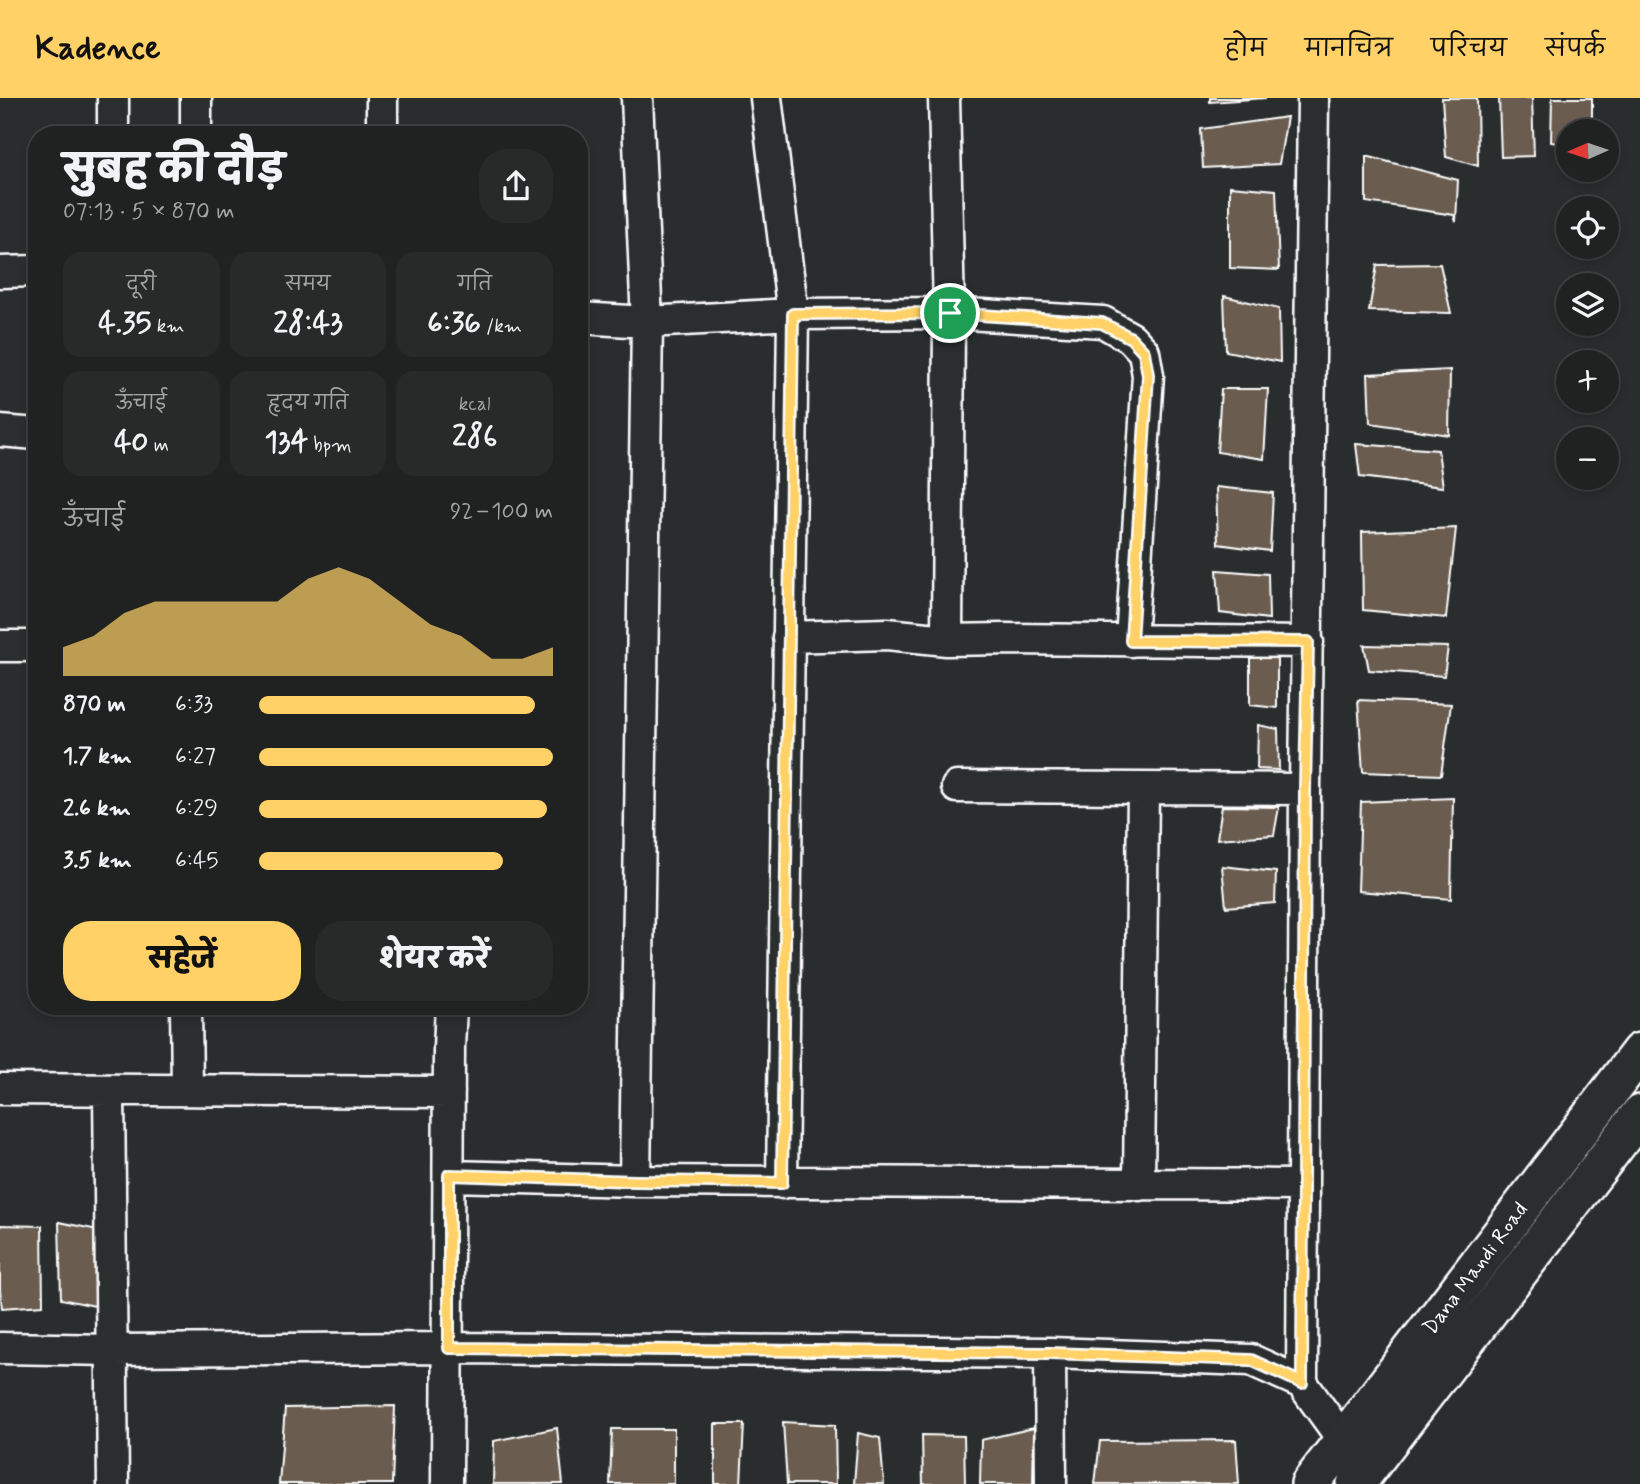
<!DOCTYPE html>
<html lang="hi">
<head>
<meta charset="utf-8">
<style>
	body { margin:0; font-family:Mynerve,"Playpen Sans Deva",sans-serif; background:#282a2a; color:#f1f3f6; height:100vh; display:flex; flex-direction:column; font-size:26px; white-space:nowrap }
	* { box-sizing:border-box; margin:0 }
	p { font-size:23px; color:#a2a4a5 }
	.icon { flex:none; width:38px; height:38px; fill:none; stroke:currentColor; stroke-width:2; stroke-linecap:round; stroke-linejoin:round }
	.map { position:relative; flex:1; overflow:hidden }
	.sheet { position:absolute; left:28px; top:28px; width:560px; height:889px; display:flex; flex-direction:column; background:#202222; border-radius:28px; box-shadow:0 4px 10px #0003,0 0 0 2px #3d3f40 }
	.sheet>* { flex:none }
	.needle { width:46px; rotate:267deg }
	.tools { position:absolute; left:1556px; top:21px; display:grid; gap:14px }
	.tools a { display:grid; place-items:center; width:63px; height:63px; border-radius:50%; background:#202222; box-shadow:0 4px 10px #0003,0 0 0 2px #3d3f40; font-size:35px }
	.pin { position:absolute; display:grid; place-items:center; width:60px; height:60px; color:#fff; margin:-30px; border:4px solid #fff; border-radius:50%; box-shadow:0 2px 7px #0007 }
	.round { display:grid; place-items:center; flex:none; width:74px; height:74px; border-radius:28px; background:#282a2a }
	.head { display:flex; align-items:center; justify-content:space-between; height:119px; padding:0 35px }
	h1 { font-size:38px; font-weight:800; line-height:52px }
	.metrics { display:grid; grid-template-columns:repeat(3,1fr); gap:10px; height:119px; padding:7px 35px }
	.metrics div { display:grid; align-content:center; border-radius:18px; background:#282a2a; text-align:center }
	.metrics b { font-size:30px; font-weight:800 }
	.metrics small { font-size:19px; font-weight:400 }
	.metrics p { font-size:19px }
	.chart { height:196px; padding:14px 35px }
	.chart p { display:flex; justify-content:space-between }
	.chart svg { width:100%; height:126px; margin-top:7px; fill:#ffd166; opacity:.7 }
	.cta { display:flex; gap:14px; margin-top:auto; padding:14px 35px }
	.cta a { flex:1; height:80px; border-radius:28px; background:#ffd166; color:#111; font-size:28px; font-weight:800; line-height:80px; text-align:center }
	.cta a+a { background:#282a2a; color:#f1f3f6 }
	ul { padding:0 35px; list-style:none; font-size:23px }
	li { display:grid; grid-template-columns:112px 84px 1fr; align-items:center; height:52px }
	li i { height:18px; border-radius:9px; background:#ffd166 }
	header { display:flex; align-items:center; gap:42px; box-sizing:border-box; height:98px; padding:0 35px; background:#ffd166; color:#111 }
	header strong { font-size:33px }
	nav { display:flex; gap:38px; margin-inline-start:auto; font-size:24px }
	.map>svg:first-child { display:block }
</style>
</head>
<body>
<header>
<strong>Kadence</strong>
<nav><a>होम</a><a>मानचित्र</a><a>परिचय</a><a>संपर्क</a></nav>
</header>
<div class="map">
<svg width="1640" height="1386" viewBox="0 0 1640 1386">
	<rect width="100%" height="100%" fill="#2a2d2e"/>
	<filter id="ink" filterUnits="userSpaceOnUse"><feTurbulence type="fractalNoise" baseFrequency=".0143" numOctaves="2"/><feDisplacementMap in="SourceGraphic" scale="14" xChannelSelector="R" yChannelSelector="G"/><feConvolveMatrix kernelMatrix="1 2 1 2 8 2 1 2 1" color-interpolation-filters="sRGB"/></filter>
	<g filter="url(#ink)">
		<path fill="#6a5c50" stroke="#fff" stroke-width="2" d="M1210,0H1266L1210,4Z
			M1442,0H1477L1478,68L1446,59Z
			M1499,0H1532L1534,58L1501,59Z
			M1552,0H1592V33H1568V47L1551,44Z
			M1287,19L1279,66L1203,70L1201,31Z
			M1366,58L1458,82L1456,124L1454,117L1366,104Z
			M1230,88L1276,92L1279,172L1230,170Z
			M1440,166L1451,215L1369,213L1377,167Z
			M1224,198L1279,211L1280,264L1226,253Z
			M1450,272L1449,337L1370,325L1368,276Z
			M1221,291H1268L1264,361L1217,354Z
			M1356,346L1438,352L1443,389L1360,379Z
			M1216,389L1273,395L1270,453L1218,446Z
			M1456,430L1446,520L1363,512L1362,434Z
			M1217,472L1268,476L1269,521L1220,515Z
			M1364,547L1448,549L1444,578L1369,572Z
			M1277,558V610L1250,607V560Z
			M1358,602L1451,606L1441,677L1363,674Z
			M1258,627L1278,631L1279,672L1257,671Z
			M1453,700L1451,801L1358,793L1361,704Z
			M1222,708L1279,709L1274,737L1217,741Z
			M1222,768L1276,774L1275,805L1226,809Z
			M59,1124L98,1132L95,1208L61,1201Z
			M0,1127L42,1128L43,1207L2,1210L0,1192Z
			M395,1308L392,1386H279L285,1310Z
			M783,1324L835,1327L836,1386H787Z
			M715,1326H744L741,1386H715Z
			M557,1330L563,1386H493L494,1343Z
			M1034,1330L1033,1386H980L981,1342Z
			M612,1331H674V1386H610Z
			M858,1335L880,1340L884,1386H854Z
			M922,1337L964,1338L965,1386H923Z
			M1236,1342L1239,1386H1095L1100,1343Z"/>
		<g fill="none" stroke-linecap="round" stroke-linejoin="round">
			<defs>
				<path id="minor" d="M196,0V37
					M766,0L793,216L782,1085
					M944,0L949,215L947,542
					M113,37V0
					M382,37V0
					M0,174L37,173
					M579,220L647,224L637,0
					M0,333L37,336
					M788,539L887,536L947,542L1004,541L1308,544
					M0,548H37
					M957,689L1305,691
					M186,908L187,992
					M0,991L449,994
					M109,992L113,1386
					M449,1078L635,1083L647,224L793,216L949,215L1103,224L1131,240L1144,254L1148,277L1131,543
					M635,1083L1303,1087
					M1139,1087L1143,690
					M0,1250L112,1252L449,1250L1050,1255L1251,1262L1302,1285L1343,1342L1356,1357
					M1050,1255L1051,1386
					M1302,1285L1305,691L1313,0
					M447,1386L449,950L451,908"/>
				<path id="tertiary" d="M1310,1386L1640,954
					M1356,1386L1640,1016"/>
			</defs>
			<use href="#minor" stroke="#fff" stroke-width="35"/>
			<use href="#tertiary" stroke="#fff" stroke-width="42"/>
			<use href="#minor" stroke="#2a2d2e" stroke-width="30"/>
			<use href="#tertiary" stroke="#2a2d2e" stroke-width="37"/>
		</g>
	</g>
	<g fill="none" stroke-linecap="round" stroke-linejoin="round" filter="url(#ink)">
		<defs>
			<path id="route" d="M950,215L1102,225L1131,240L1144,254L1148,277L1131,543L1308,544L1305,691L1302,1285L1251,1262L1050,1255L449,1250V1077L635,1083L782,1085L793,216Z"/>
		</defs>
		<use href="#route" stroke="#fff" stroke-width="14"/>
		<use href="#route" stroke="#ffd166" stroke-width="9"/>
	</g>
	<g text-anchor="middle" stroke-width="5" stroke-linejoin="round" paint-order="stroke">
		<g font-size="21" fill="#fff" stroke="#2a2d2e">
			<text transform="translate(1475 1170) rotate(-53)" y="7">Dana Mandi Road</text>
		</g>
	</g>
</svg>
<div class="tools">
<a><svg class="needle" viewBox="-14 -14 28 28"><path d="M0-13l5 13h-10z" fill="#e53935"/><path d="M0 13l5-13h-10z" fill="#a2a4a5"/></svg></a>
<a><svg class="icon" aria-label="locate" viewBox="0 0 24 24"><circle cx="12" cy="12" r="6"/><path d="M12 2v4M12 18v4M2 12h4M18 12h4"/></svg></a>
<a><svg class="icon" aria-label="layers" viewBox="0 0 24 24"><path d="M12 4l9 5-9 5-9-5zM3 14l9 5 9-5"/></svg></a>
<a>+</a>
<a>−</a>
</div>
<div class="pin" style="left:950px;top:215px;background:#1e9e55"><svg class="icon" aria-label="arrive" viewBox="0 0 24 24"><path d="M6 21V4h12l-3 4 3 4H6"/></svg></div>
<section class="sheet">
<div class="head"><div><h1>सुबह की दौड़</h1><p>07:13 · 5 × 870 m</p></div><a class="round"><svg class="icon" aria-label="share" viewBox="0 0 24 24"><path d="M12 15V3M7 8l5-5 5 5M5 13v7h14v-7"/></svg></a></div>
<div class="metrics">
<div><p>दूरी</p><b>4.35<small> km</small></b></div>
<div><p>समय</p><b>28:43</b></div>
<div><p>गति</p><b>6:36<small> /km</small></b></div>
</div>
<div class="metrics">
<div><p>ऊँचाई</p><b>40<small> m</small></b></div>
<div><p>हृदय गति</p><b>134<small> bpm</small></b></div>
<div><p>kcal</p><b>286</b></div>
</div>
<div class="chart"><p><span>ऊँचाई</span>92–100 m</p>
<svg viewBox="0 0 160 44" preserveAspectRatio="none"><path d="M0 44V34L10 30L20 22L30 18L40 18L50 18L60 18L70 18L80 10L90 6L100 10L110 18L120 26L130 30L140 38L150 38L160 34V44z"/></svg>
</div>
<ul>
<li><b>870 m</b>6:33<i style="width:94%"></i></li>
<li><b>1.7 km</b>6:27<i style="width:100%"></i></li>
<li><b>2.6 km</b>6:29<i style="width:98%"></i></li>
<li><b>3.5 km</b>6:45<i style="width:83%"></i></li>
</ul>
<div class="cta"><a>सहेजें</a><a>शेयर करें</a></div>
</section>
</div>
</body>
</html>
